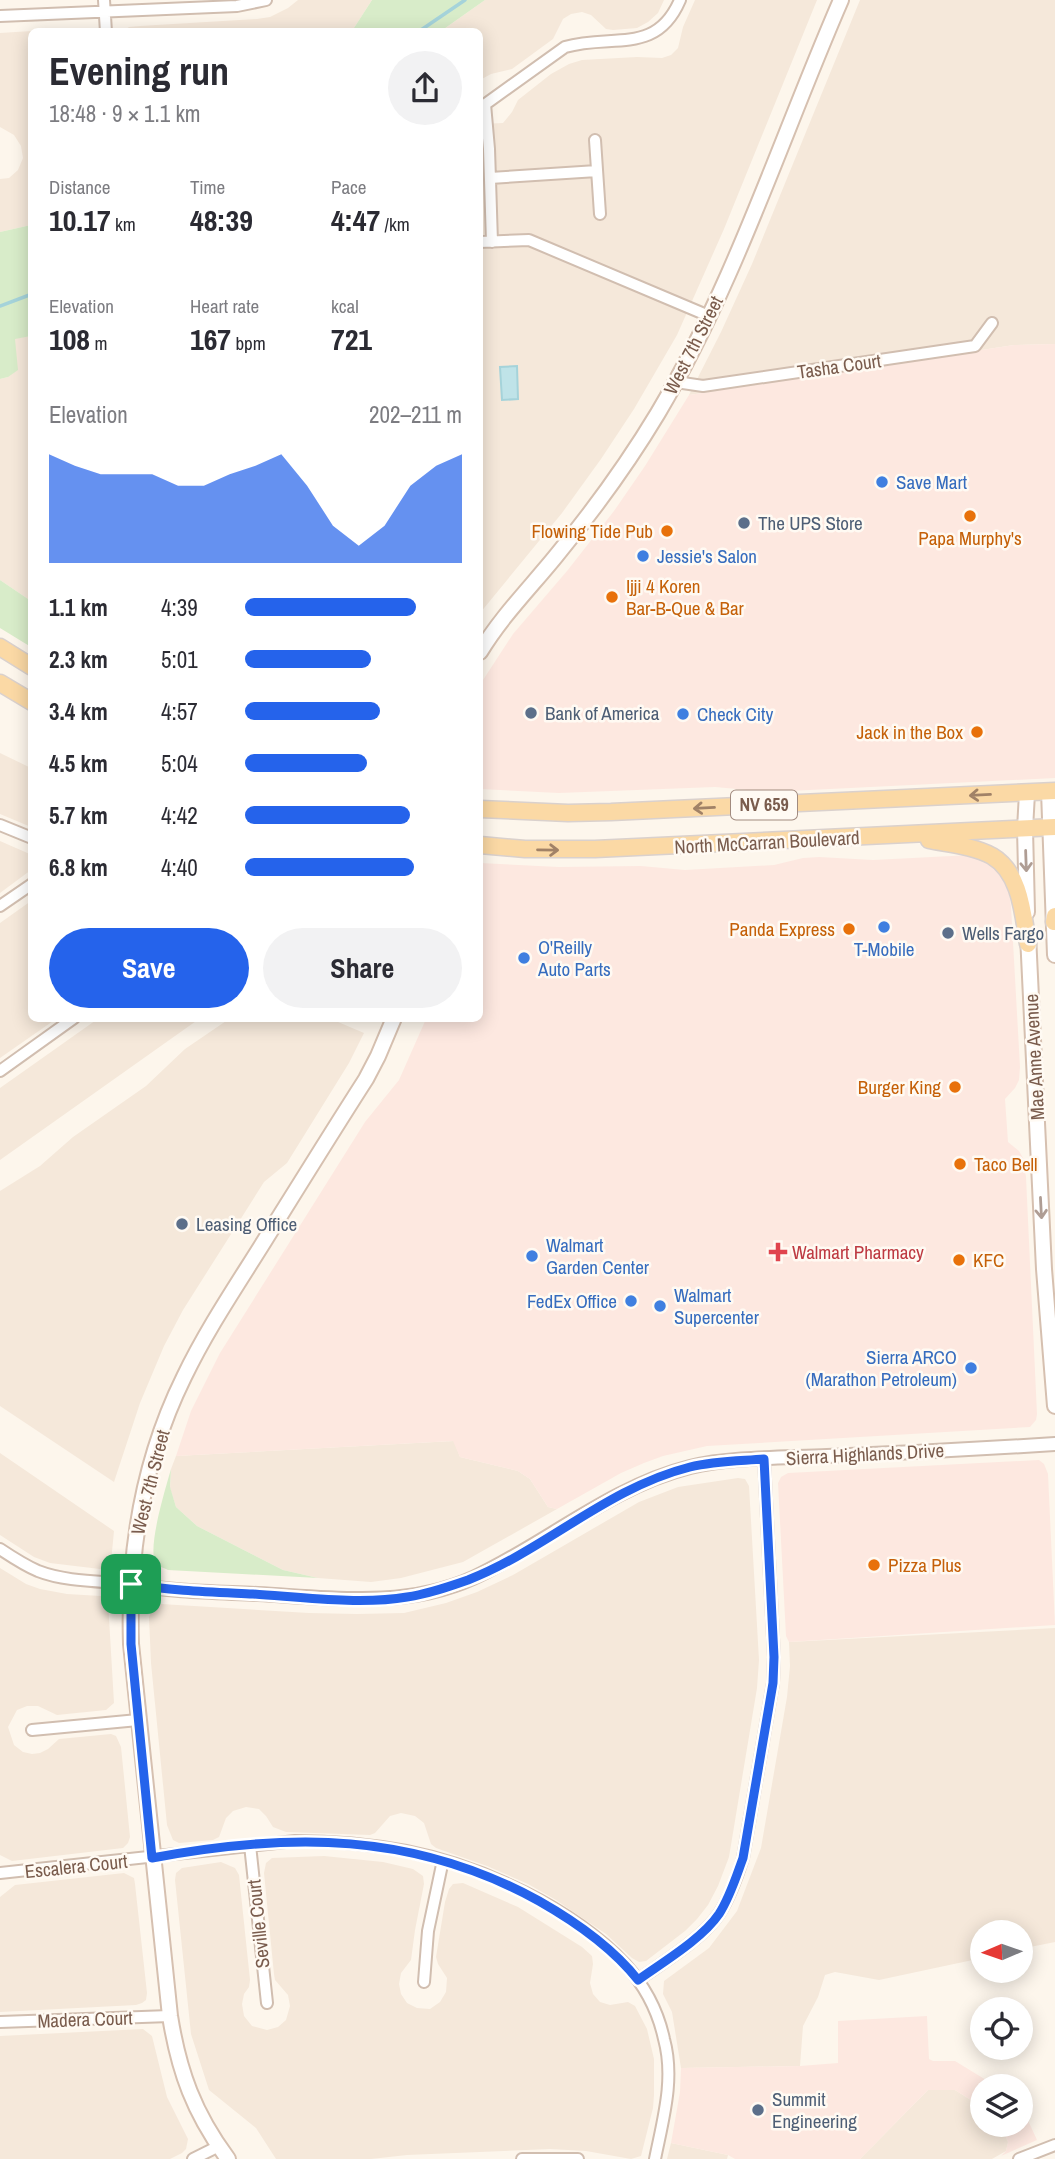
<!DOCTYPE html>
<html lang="en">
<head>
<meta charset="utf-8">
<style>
	body { margin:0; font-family:"Archivo Narrow",sans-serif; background:#f2f2f3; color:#2b2b33; height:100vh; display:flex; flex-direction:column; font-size:26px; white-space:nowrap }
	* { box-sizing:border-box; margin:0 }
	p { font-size:23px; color:#7c7c81 }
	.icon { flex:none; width:38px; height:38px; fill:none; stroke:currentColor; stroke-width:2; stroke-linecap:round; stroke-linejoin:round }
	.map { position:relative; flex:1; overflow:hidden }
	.sheet { position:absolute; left:28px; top:28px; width:455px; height:994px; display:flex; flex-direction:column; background:#fff; border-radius:10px; box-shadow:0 4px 18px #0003 }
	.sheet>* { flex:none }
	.needle { width:46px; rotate:268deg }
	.controls { position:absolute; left:970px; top:1920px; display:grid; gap:14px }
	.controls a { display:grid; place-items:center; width:63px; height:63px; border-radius:50%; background:#fff; box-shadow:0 4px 18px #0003; font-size:35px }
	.pin { position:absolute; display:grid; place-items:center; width:60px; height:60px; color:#fff; margin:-30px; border-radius:14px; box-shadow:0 4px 10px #0006 }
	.round { display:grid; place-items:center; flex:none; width:74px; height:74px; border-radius:37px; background:#f2f2f3 }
	.head { display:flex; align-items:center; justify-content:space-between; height:119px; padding:0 21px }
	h1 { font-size:38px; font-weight:700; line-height:52px }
	.stats { display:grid; grid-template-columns:repeat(3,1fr); gap:10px; height:119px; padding:7px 21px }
	.stats div { display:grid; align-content:center }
	.stats b { font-size:30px; font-weight:700 }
	.stats small { font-size:19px; font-weight:400 }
	.stats p { font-size:19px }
	.chart { height:196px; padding:14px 21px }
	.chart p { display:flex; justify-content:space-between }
	.chart svg { width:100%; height:126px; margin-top:7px; fill:#2563eb; opacity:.7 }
	.action { display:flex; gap:14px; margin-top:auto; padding:14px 21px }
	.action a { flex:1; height:80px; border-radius:42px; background:#2563eb; color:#fff; font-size:28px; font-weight:700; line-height:80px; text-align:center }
	.action a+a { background:#f2f2f3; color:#2b2b33 }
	ul { padding:0 21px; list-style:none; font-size:23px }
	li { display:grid; grid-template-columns:112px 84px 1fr; align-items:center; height:52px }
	li i { height:18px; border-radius:9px; background:#2563eb }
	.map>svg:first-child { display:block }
</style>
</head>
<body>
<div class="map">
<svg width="1055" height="2159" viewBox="0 0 1055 2159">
	<rect width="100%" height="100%" fill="#fdf6ec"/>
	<path fill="#f5e8da" d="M298,0H372L352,31L122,32L129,27L140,26L257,19L270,17L288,8Z
		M485,0H664L658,13L648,22L637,28L613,30L606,29L591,15L582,12L571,14L563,19L553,39L512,69L491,74L480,80V32L441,31Z
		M695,0H817L724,229L677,335L634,409L601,459L562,513L480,613V124L503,123L512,112L518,100L551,74L569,64L582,60L637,57L662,58L671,55L678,48L683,27Z
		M860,0H1055V344L1014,345L689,395L721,332L752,264Z
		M79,28L88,31L32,32L31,225L0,232V179L9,178L18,170L23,158L21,146L14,135L0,127V33Z
		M31,336V601L0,580V379L8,377L15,338Z
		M0,753L31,768V827L0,814Z
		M0,841L32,855L31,870L0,893Z
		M31,901L32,1018L56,1019L0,1058V923Z
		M99,1018L199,1019L0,1160V1088Z
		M229,1019H331L364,1033L349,1063L287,1163L264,1182L183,1310L164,1346L140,1403L114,1482L0,1406V1191L40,1166L73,1137L146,1086L185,1049Z
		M454,1441L460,1457L518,1471L530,1479L548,1507L557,1509L463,1562L401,1578L371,1582L318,1578L283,1570L197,1526L176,1507L170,1488L171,1469L176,1456Z
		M0,1453L114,1531L111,1562L107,1567L100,1569L50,1563L34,1557L0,1535Z
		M738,1478L745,1479L749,1486L759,1660L757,1688L729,1857L718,1886L708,1905L697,1919L685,1931L646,1961L639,1962L632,1958L606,1934L556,1900L528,1884L487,1866L436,1848L431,1844L424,1823L415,1816L401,1813L390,1816L375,1833L370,1835L286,1832L273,1827L266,1816L259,1809L246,1807L233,1811L226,1818L219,1837L213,1840L179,1843L173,1840L167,1825L151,1663L149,1617L153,1608L161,1604L309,1613L357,1614L404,1613L446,1603L477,1592L513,1575L639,1502L678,1487Z
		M0,1568L26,1584L40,1589L67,1594L101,1596L108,1601L114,1703L106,1710L57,1715L38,1706H27L17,1710L8,1727L14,1745L23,1752L32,1754L40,1753L48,1749L59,1739L111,1734L116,1736L121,1747L130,1837L128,1843L123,1848L12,1861L0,1855Z
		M1055,1628V1942L1020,1949V1932H982V1958L879,1980L835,1972L825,1975L818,1997L803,2026L800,2066L681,2068L672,2012L663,1994L664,1981L709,1948L737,1911L761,1848L787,1697L790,1666L789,1642Z
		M324,1856L383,1862L413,1869L423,1876L424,1884L415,1930L411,1960L401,1973L399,1984L401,1994L407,2003L417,2008L430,2009L440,2002L446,1992L447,1978L438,1964L436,1957L445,1902L449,1889L453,1884L463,1883L518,1907L582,1947L592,1956L593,1964L590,1983L593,1994L600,2002L610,2005L628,2002L635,2006L647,2029L654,2059V2095L653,2108L641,2156L631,2159L586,2151L550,2149L407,2155L371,2159H276L256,2128L209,2090L191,2034L175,1880L176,1873L182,1868L221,1862L235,1868L239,1875L250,1980L249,1987L244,1994L242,2004L244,2016L252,2026L267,2030L278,2027L286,2020L290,2006L288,1995L275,1980L274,1974L264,1873L266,1863L272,1858Z
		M124,1873L134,1878L135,1884L147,1993L146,2000L142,2003L136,2005L0,2012V1897L15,1885Z
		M143,2029L152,2036L167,2097L188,2139L186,2149L182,2153L170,2159H0V2036Z
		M945,2089L955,2090L982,2107V2124L1001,2125L1008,2142L1006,2151L992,2159H860L928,2090Z
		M671,2143L728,2155L727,2159H667Z"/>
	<path fill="#fde8e0" d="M1055,344V778L769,792L715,787L559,793L480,789V689L483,680L513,634L567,571L614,511L645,466L689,395L1014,345Z
		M971,855L978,856L994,866L1000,874L1009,893L1011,906L1020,1067L1019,1080L1015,1088L1005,1099L1008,1142L1019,1151L1023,1158L1026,1177L1037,1414L1036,1420L1030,1427L707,1446L663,1456L644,1463L621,1473L557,1509L548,1507L530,1479L518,1471L460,1457L453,1441L176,1456L191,1411L220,1353L365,1122L399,1080L426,1019L480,1018V863L559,867L641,866L685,870L774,865L803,858L819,857L873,860Z
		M1039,1460L1044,1464L1048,1474L1055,1625L789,1642L786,1636L778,1483L781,1477L788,1473Z
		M927,2016L929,2059L933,2061H955L996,2086H982V2107L955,2090H928L860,2159H735L728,2155L671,2143L680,2092L681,2068L800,2066L838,2063V2021Z
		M1020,2103L1037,2140L1001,2156L1006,2151L1008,2142L1001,2125L1020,2124Z"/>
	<path fill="#d8ecc9" d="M372,0H485L441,31H352Z
		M31,225V336L15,339L18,370L8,377L0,379V232Z
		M0,580L31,601V647L0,628Z
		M171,1469L170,1487L176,1507L197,1526L283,1570L318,1578L168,1570C163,1567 157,1567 155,1561C148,1545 166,1487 171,1469Z"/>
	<path fill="#bfe3e8" stroke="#a5d3da" stroke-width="2" d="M517,366L518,399L502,400L500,367Z"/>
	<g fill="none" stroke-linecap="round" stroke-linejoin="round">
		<path stroke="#a5d3da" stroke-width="3.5" d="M418,32L465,0
			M0,306L32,294"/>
		<defs>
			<path id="minor" d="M104,0L106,32
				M0,16L237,6L266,0
				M485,104L489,149L492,242
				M480,108L565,47C612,33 656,56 680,0
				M595,140L600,214
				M490,178L597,171
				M480,242L529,240L709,316
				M676,382L703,386L975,346L992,323
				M0,825L32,838
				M0,906L32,884
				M0,1071L74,1018
				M0,1549C12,1557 24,1565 38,1571C66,1582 101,1581 131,1584
				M32,1730L138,1720
				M250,1845L267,2003
				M0,1873L295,1841C333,1841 369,1844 406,1851C482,1866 572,1908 625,1964C644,1985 658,2011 664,2039C675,2079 663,2119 655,2159
				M638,1980C662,1963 702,1939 719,1914C730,1897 737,1877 743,1858L773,1683L774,1657L764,1459
				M424,1982L428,1931L443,1860
				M0,2022L170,2016
				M193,2159L219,2146
				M522,2159H578
				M1019,2159L1055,2145"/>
			<path id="tertiary" d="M131,1584C173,1592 216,1592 258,1594C330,1598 405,1609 473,1578C546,1544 610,1487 690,1467C730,1457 785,1458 827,1456C903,1453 979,1449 1055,1444"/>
			<path id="secondary" d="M480,652C501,617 530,588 556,556C593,511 628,463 658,413C735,283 781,138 841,0
				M1049,791L1055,955
				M1027,793L1025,829L1027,912
				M1028,935L1044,1269L1055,1406
				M228,2159C194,2113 179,2072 170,2016L131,1644C128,1552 143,1460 184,1377C207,1329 237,1285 265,1240C298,1187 332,1132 366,1079L378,1056L394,1018"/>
			<path id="primary" d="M0,647L32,667
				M0,683L32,702
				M480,809L568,813L611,812L1055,791
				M929,840C949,844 974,846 992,856C1021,873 1023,915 1028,944
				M480,845L525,849H595L1055,827
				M1054,922L1055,916"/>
		</defs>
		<use href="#minor" stroke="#d1beb0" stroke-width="14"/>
		<use href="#tertiary" stroke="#d1beb0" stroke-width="16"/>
		<use href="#secondary" stroke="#d6c0b0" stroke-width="18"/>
		<use href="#primary" stroke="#dad1cd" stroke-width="19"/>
		<use href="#minor" stroke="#fff" stroke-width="10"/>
		<use href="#tertiary" stroke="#fff" stroke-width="12"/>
		<use href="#secondary" stroke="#fff" stroke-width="14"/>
		<use href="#primary" stroke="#fbd9a5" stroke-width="16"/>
	</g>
	<defs><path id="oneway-shaft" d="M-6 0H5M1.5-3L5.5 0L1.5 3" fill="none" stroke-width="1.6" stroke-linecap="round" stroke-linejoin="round" transform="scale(1.75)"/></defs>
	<g stroke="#a18267">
		<use href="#oneway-shaft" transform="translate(980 795) rotate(177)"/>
		<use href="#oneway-shaft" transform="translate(704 808) rotate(177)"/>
		<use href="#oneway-shaft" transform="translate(548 850) rotate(1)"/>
	</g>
	<g stroke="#af9d94">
		<use href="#oneway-shaft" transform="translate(1026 861) rotate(88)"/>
		<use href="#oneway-shaft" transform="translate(1041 1208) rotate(87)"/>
	</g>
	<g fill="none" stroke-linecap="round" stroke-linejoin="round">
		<defs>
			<path id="route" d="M764,1459L774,1657L773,1683L743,1858C736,1877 730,1897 719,1914C702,1939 663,1962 638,1980C612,1947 576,1922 539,1901C414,1832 290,1832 152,1858L131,1644V1584C172,1591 212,1592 253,1594C300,1597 361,1605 407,1597C428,1594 448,1587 468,1580C545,1550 607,1488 690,1467C714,1461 739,1461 764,1459Z"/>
		</defs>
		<use href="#route" stroke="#fff" stroke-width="14"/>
		<use href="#route" stroke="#2563eb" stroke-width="9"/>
	</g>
	<g fill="#3f7fe0" stroke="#fffaf3" stroke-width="2.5">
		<circle cx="882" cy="482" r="7"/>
		<circle cx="643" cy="556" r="7"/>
		<circle cx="683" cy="714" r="7"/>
		<circle cx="884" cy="927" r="7"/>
		<circle cx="524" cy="958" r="7"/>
		<circle cx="532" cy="1256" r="7"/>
		<circle cx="631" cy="1301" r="7"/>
		<circle cx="660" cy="1306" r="7"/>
		<circle cx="971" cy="1368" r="7"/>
	</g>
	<g fill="#e8710a" stroke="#fffaf3" stroke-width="2.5">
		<circle cx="970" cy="516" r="7"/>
		<circle cx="667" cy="531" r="7"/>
		<circle cx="612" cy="597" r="7"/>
		<circle cx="977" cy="732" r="7"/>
		<circle cx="849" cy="929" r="7"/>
		<circle cx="955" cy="1087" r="7"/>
		<circle cx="960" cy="1164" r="7"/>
		<circle cx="959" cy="1260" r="7"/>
		<circle cx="874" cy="1565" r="7"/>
	</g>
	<g fill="#5c6f8a" stroke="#fffaf3" stroke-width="2.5">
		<circle cx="744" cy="523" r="7"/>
		<circle cx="531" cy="713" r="7"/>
		<circle cx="948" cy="933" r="7"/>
		<circle cx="182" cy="1224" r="7"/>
		<circle cx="758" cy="2110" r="7"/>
	</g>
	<path fill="#e0444e" stroke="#fffaf3" stroke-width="2.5" d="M774.5 1241.5h7v7h7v7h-7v7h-7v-7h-7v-7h7z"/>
	<g text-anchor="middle" stroke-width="5" stroke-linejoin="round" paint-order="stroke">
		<rect fill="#fffaf3" stroke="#a28b7f" stroke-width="2" x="731" y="790.5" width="66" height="29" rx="5"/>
		<g font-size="18" font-weight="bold" fill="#7a5c4d">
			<text x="764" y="811">NV 659</text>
		</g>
		<g font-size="19" fill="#7a5c4d" stroke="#fffaf3">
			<text transform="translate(693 345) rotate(-63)" y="7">West 7th Street</text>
			<text transform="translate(839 366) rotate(-8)" y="7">Tasha Court</text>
			<text transform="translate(767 842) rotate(-3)" y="7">North McCarran Boulevard</text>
			<text transform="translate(1034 1057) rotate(-93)" y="7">Mae Anne Avenue</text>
			<text transform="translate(865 1454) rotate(-3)" y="7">Sierra Highlands Drive</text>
			<text transform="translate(150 1482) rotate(-76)" y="7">West 7th Street</text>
			<text transform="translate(76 1866) rotate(-6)" y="7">Escalera Court</text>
			<text transform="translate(258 1924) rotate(-96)" y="7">Seville Court</text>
			<text transform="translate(85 2019) rotate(-2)" y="7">Madera Court</text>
		</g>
		<g font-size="19" fill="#366cbe" stroke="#fffaf3" text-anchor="start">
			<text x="896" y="489">Save Mart</text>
			<text x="657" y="563">Jessie's Salon</text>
			<text x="697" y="721">Check City</text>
			<text x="538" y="954">O'Reilly<tspan x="538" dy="22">Auto Parts</tspan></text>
			<text x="884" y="956" text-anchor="middle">T-Mobile</text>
			<text x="546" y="1252">Walmart<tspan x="546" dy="22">Garden Center</tspan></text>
			<text x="674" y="1302">Walmart<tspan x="674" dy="22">Supercenter</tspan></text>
			<text x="617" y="1308" text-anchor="end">FedEx Office</text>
			<text x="957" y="1364" text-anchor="end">Sierra ARCO<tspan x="957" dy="22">(Marathon Petroleum)</tspan></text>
		</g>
		<g font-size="19" fill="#4e5e75" stroke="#fffaf3" text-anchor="start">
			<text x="758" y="530">The UPS Store</text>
			<text x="545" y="720">Bank of America</text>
			<text x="962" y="940">Wells Fargo</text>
			<text x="196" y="1231">Leasing Office</text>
			<text x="772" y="2106">Summit<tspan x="772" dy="22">Engineering</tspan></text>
		</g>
		<g font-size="19" fill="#c56008" stroke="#fffaf3" text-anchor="end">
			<text x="653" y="538">Flowing Tide Pub</text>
			<text x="970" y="545" text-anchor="middle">Papa Murphy's</text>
			<text x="626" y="593" text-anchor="start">Ijji 4 Koren<tspan x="626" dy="22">Bar-B-Que &amp; Bar</tspan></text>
			<text x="963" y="739">Jack in the Box</text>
			<text x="835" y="936">Panda Express</text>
			<text x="941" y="1094">Burger King</text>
			<text x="974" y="1171" text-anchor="start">Taco Bell</text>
			<text x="973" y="1267" text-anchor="start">KFC</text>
			<text x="888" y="1572" text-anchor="start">Pizza Plus</text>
		</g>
		<g font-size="19" fill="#be3a42" stroke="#fffaf3" text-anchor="start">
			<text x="792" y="1259">Walmart Pharmacy</text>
		</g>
	</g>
</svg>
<div class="controls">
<a><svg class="needle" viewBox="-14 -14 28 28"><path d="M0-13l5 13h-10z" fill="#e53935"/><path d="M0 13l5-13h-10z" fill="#7c7c81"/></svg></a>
<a><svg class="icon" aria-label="locate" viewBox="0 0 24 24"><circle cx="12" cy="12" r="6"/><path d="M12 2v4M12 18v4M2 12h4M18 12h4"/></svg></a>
<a><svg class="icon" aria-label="layers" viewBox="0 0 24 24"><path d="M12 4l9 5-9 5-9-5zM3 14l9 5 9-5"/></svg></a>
</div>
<div class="pin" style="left:131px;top:1584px;background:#1e9e55"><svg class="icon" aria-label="arrive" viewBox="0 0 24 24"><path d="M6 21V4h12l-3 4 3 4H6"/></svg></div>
<section class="sheet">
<div class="head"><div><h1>Evening run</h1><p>18:48 · 9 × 1.1 km</p></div><a class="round"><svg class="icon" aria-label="share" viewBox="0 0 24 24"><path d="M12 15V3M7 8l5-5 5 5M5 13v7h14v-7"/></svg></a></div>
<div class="stats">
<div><p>Distance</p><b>10.17<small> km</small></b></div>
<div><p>Time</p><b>48:39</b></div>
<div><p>Pace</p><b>4:47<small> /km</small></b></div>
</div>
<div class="stats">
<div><p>Elevation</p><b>108<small> m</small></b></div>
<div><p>Heart rate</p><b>167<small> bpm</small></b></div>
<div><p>kcal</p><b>721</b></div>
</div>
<div class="chart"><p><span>Elevation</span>202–211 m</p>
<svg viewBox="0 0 160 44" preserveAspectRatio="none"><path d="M0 44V6L10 10L20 13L30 13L40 13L50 17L60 17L70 13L80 10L90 6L100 17L110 31L120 38L130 31L140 17L150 10L160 6V44z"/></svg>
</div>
<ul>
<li><b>1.1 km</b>4:39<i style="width:79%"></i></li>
<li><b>2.3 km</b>5:01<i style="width:58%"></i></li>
<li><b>3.4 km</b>4:57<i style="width:62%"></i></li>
<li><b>4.5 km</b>5:04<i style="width:56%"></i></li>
<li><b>5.7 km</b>4:42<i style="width:76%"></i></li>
<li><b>6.8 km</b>4:40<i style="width:78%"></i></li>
</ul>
<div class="action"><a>Save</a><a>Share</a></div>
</section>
</div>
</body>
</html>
